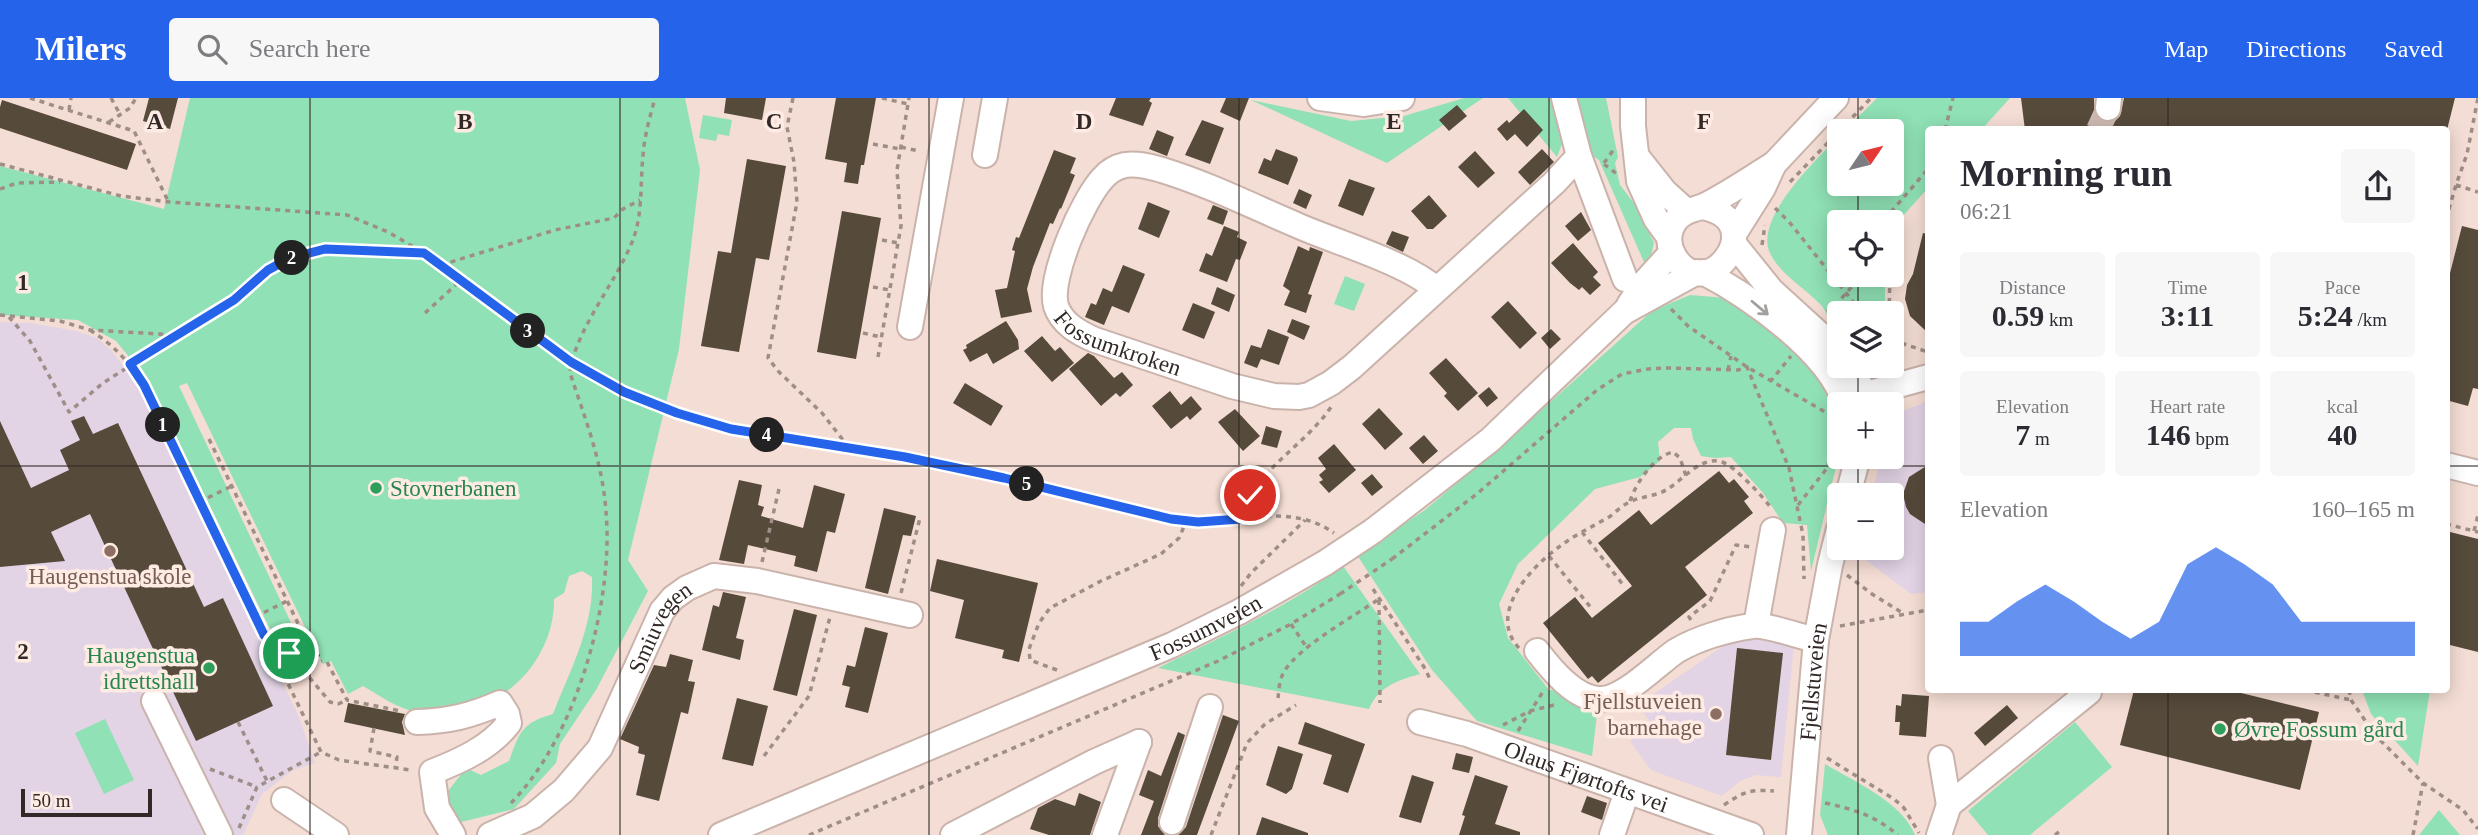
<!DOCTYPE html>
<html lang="en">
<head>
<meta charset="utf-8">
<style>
	body { margin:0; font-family:Georgia,serif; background:#f7f7f7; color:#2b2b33; height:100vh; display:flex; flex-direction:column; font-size:26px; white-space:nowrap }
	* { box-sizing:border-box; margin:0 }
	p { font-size:23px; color:#7c7c81 }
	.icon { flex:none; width:38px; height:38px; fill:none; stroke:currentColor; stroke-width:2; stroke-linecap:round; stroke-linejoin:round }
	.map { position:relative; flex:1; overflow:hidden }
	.details { position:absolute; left:1925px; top:28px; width:525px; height:567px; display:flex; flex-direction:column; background:#fff; border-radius:7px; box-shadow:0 4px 18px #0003 }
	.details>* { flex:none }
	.needle { width:46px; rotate:55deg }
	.fabs { position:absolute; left:1827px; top:21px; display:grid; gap:14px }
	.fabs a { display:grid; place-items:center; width:77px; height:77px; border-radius:7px; background:#fff; box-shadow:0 4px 18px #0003; font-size:35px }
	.scale { position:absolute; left:21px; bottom:18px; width:131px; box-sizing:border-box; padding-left:7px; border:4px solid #322926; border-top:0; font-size:19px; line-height:24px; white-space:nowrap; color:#322926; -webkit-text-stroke:5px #feebe4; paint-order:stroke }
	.pin { position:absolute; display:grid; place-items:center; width:60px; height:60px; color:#fff; margin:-30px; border:4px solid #fff; border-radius:50%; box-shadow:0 2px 7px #0007 }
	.km { position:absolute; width:35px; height:35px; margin:-18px; border-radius:50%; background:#222; color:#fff; font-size:19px; line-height:35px; text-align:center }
	.round { display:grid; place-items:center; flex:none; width:74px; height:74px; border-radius:7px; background:#f7f7f7 }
	.summary { display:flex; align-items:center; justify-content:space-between; height:119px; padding:0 35px }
	h1 { font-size:38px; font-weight:700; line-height:52px }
	.metrics { display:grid; grid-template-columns:repeat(3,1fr); gap:10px; height:119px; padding:7px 35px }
	.metrics div { display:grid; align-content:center; border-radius:7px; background:#f7f7f7; text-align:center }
	.metrics b { font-size:30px; font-weight:700 }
	.metrics small { font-size:19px; font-weight:400 }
	.metrics p { font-size:19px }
	.chart { height:196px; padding:14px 35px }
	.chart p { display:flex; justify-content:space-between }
	.chart svg { width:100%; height:126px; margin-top:7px; fill:#2563eb; opacity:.7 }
	header { display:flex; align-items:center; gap:42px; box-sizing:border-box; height:98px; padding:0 35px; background:#2563eb; color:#fff }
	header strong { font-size:33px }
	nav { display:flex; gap:38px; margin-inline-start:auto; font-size:24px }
	.search { width:490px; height:63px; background:#f7f7f7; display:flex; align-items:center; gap:18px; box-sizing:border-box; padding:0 24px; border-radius:7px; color:#7c7c81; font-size:26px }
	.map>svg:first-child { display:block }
</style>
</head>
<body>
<header>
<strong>Milers</strong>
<div class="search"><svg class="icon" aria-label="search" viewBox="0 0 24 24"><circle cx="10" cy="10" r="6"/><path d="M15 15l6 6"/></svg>Search here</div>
<nav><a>Map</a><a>Directions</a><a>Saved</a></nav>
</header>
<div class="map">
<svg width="2478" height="737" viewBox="0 0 2478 737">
	<rect width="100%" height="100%" fill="#f4ddd4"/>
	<path fill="#e2d3e5" d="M0,224L30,225L76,233L97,240L111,252L137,286L242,500L299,619L315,665L293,672L262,696L243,737H0Z
		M1928,303V494L1911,496L1859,457L1860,450H1892V397H1872L1881,359H1892V324L1898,315Z
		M1736,539L1794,546L1781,679L1756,677L1740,683L1722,698L1651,672L1630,643L1652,626L1638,607Z"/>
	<path fill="#90e1b5" d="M190,0H685L700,72L679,251L628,462L648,493L596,592L560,646L556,665L514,711L457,725L445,697L466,670L481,677L509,663C520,633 522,625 553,616C571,570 594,529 592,479L582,473L569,478L564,495L554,501C555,541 530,584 492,602C480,607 463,607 449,609C439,611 427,615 417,614C398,611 380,598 363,588L348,596L331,563L323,566L187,285L179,288L301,546L291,551L269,529L149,283L116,243L78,222L0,217V68L164,111Z
		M1464,0H1483L1387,65L1251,2L1351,23L1404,18Z
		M1508,0H1550L1563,43L1557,59Z
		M1574,0H1606L1618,59L1615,65L1620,87L1636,108L1654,145L1650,161L1644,164L1599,62L1590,56Z
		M1877,0H2010L1982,31L1928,32V90L1892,130V124H1839V177H1885V215H1839V236C1825,223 1830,215 1819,205C1803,189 1780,176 1770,155C1753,121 1818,60 1839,38V86H1892V33H1844Z
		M703,17L732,22L729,38L718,36L716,43L699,40Z
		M1345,178L1365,186L1354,213L1334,206Z
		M1690,197L1727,200L1743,209L1788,247L1823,283L1836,308L1839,356L1811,473L1807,427L1783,425L1763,395L1731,359L1715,360L1701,358L1693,341L1691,330H1674L1658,344L1660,363L1640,379L1595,391L1518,466L1499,506L1508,540L1549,592L1570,593L1598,608L1592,658L1477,623L1432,572L1357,457L1425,412L1501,348L1652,213Z
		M1343,468L1420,576C1398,582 1378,589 1369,611L1158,570C1221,539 1286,510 1343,468Z
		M2362,592H2430L2418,668L2371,616Z
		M105,621L134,682L104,696L75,635Z
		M2075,624L2112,669L2030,737H1988L1968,713Z
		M1825,666C1855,684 1902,704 1915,737H1828L1820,717Z
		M2439,712L2460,737H2419Z"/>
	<path fill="#564a3b" d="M149,0H178L170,31L143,23Z
		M726,0H766L762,22L724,15Z
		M836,0H876L864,67H861L858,86L844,84L847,65L825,61Z
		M1116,0H1151L1149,3L1152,5L1143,28L1109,17Z
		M1226,0H1249L1240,23L1220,14Z
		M2021,0H2094L2095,17L2100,22L2107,25L2115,23L2120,18L2124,0H2455L2447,32H2025Z
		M2,2L136,46L127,72L0,30V9Z
		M1457,7L1467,18L1449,33L1439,22Z
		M1524,11L1543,32L1527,49L1515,36L1507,43L1497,31L1507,22L1509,25Z
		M1202,22L1224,30L1210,66L1185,57Z
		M1157,32L1174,39L1167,58L1149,51Z
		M1276,51L1297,59L1298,62L1288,87L1258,75L1264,60L1271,63Z
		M1542,51L1554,64L1530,87L1518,74Z
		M1054,52L1076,60L1070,75L1075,77L1061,111L1060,110L1053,126L1050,125L1033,169L1027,191L1032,214L1001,220L995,192L1007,190L1015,153L1012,152L1016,139L1019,140Z
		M1475,53L1495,75L1478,90L1458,69Z
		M747,61L786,68L769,162L756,160L739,254L701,248L718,153L731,155Z
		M1349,81L1375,90L1363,118L1338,108Z
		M1299,91L1312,97L1306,111L1293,105Z
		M1429,97L1447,118L1433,131H1427L1411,113Z
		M1148,104L1170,113L1159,140L1138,131Z
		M1213,107L1228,113L1223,127L1207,121Z
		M842,113L881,120L856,261L817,254Z
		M1581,114L1591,132L1578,143L1565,128Z
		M1224,128L1239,134L1237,139L1247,144L1240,162L1236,161L1227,184L1199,173L1206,155L1212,158Z
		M2462,128L2478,132V291L2473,290L2468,308L2446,302V191Z
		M1392,133L1409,139L1403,154L1386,146Z
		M1923,135L1928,136V235L1910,218L1905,201L1907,187L1913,176Z
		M1573,145L1598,174L1593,179L1601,187L1590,197L1582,189L1579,192L1570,185L1551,165Z
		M1298,148L1309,153L1310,149L1323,154L1308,196L1312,197L1306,215L1284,207L1290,193L1283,188Z
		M1123,167L1145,176L1129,215L1112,208L1104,227L1085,219L1091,205L1096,207L1103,190L1112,194Z
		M1217,189L1235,197L1229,214L1211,206Z
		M1508,203L1537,235L1520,251L1491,219Z
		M1193,205L1215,214L1204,241L1182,232Z
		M1292,221L1310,228L1304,242L1287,234Z
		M1006,223L1018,242L1019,251L993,266L987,255L970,264L963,252L967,250L966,247Z
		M1268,231L1289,239L1279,267L1261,261L1257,270L1244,265L1251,247L1261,250Z
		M1551,231L1561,241L1550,251L1541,240Z
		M1042,238L1055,253L1060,249L1074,265L1052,284L1024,253Z
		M1088,255L1094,258L1114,280L1122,274L1133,287L1120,299L1116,295L1101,308L1069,271Z
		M1446,260L1478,295L1458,313L1444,298L1447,295L1429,275Z
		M965,285L1003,308L991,328L953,305Z
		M1489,289L1498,300L1487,309L1478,298Z
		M1170,293L1181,307L1191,298L1202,311L1190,322L1187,318L1171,331L1152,308Z
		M1379,310L1403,336L1385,352L1362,326Z
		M1235,311L1260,338L1243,353L1218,324Z
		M84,318L93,336L118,325L204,509L223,500L273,608L196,643L90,416L51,434L65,463L0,469V323L31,390L69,372L60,352L80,342L71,323Z
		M1266,328L1282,333L1277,350L1261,346Z
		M1424,337L1438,353L1423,366L1409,350Z
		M1334,346L1356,372L1329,395L1319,384L1323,382L1319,377L1326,371L1318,360Z
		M1928,367V428L1910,416L1906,409L1903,396L1909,379Z
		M1719,373L1729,385L1734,381L1749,399L1744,403L1753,415L1685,469L1707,497L1598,585L1592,578L1588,581L1543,525L1575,499L1592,520L1632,488L1598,445L1639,412L1651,427Z
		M1372,376L1383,389L1372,398L1361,385Z
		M739,382L762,387L758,407L764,409L761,418L803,430L814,387L845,396L835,435L827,433L817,474L794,468L796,458L748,447L744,466L719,462Z
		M884,410L916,418L911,438L903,437L888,496L865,490Z
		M2446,433L2478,441V554L2446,546Z
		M937,461L1038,485L1019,564L1002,560L1004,552L955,540L964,502L930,493Z
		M723,494L746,499L736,540L744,542L740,562L702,552L713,507L719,509Z
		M794,511L817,517L797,598L773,592Z
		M865,529L888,535L868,615L845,609L850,589L842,587L847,567L855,569Z
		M313,542L320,558L304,566L297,550Z
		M1737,550L1783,555L1771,662L1726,657Z
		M670,556L693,562L688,583L695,584L688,616L681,614L659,703L636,697L645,657L638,655L639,649L620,641L654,567L666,569Z
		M2134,592H2229L2319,614L2300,692L2120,647Z
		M1902,596L1929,598L1926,639L1899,637L1900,624H1895L1896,607L1901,608Z
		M737,600L768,608L753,668L722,661Z
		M348,605L405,616L402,624L405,637L344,624Z
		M2007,607L2018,620L1985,648L1974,635Z
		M1223,617L1239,623L1197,737H1178L1186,729Z
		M1305,624L1365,646L1348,695L1323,686L1332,657L1298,646Z
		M1178,634L1185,637L1158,720V728L1165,737H1141L1154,703L1139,697L1148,672L1161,678Z
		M1278,648L1303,656L1292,691L1286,696L1266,687Z
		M1456,655L1473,659L1469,675L1452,671Z
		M1412,677L1434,684L1421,725L1399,719Z
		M1475,677L1508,688L1495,726L1520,734V737H1459L1465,718L1462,717Z
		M1079,695L1101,704L1090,737H1049L1030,731L1038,710L1055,701L1075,708Z
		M1587,698L1607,705L1602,722L1581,714Z
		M1262,719L1308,735V737H1256Z"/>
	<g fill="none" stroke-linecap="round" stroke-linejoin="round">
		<path stroke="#cdb9b1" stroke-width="24" stroke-dasharray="24 12" stroke-linecap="butt" d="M2098,32L2108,10"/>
		<defs>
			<g id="minor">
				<path d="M1320,0L1364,6L1402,0"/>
				<path d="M1564,0L1579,58L1625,181"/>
				<path d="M1633,0V28L1639,83L1656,121L1669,139"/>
				<path d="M2108,10L2109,0"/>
				<path d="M985,57L995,0"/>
				<path d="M1638,60L1665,94L1686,113"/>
				<path d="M1701,109C1775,121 1706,213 1674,158C1667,146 1668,133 1676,122C1684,112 1694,112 1704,108C1728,96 1751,80 1774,66"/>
				<path d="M1734,136L1763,90L1774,66L1836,0"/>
				<path d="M1734,146L1771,192L1839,254"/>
				<path d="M1703,174C1749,198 1830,254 1845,306"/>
				<path id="s1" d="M1436,191C1408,166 1342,146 1306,131C1258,111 1211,87 1162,72C1151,69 1138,65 1125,67C1116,69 1109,73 1103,80C1083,101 1048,180 1056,208C1062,226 1079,235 1095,242L1232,288L1274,298L1299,299L1309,297L1331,285L1352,269L1554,85L1579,58"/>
				<path d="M1629,207L1642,187L1672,154"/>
				<path d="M910,229L951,0"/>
				<path d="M1849,268L1860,287L1867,306"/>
				<path d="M1844,302L1928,279"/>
				<path d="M2446,367L2478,375"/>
				<path d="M1848,397L1858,359"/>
				<path d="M1373,433L1490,342L1624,214L1697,174"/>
				<path d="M1756,527L1773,432"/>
				<path d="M1537,553C1551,571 1575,601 1600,601C1623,602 1657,566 1676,553C1698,540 1728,531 1753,528C1766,526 1801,539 1816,542"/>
				<path d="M154,603L220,737"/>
				<path d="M417,624C449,623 470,618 500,605L507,616L509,625C490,650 460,663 432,674L437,710L453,737"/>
				<path id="s2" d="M1420,624L1467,636L1751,737"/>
				<path d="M1941,660L1949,707"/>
				<path d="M284,702L336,737"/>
				<path d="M1172,724L1210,609"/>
				<path id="s3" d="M490,737L533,718L564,692L600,650L662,513L673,500L687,490L714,478L757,483L910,517"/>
				<path id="s4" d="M721,737L1172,547L1239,514L1325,465"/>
				<path d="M953,737L1094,664L1139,644"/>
				<path d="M1105,737L1139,644"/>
				<path d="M1612,737L1627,694"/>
				<path id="s5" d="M1799,737L1816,542L1830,467L1839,431"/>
				<path d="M1939,737L1949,707L2089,594"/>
			</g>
		</defs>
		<use href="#minor" stroke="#cab3ab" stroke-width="28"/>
		<path stroke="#9f8e88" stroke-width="3.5" stroke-dasharray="5 5" stroke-linecap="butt" d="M30,0L134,33L168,103
			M111,0L121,18
			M793,0L787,29L794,64L797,104L768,260L779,274L822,315L850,351
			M882,0L908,6
			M69,12L71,0
			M109,24L130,10L136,0
			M1945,32L1953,0
			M873,46L900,51
			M901,49L919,53
			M1604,65L1614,51
			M0,66L121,98L169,104L347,117L388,134L424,155L571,264L624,294L677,315L731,331L905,359L1004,380L1171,421C1224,430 1287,401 1334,435
			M1604,66L1617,76
			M1790,84L1871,0
			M2456,87L2478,94
			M0,91L17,85L60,84
			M1775,110L1790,125L1862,215
			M2446,121L2456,87L2467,56L2478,0
			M1890,124L1891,114L1928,71
			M882,142L898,145
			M1762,147L1765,127
			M441,167L555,132L614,120L623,111L640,102
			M873,189L890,192
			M1671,211L1688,228L1747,269L1827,315
			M1827,214L1834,209L1862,177
			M425,215L460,183
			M1889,215L1890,177
			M0,217L60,223L90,232L177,237L234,202L268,172L290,160L325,151L422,155
			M9,219L30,243L69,314L103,285L175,239
			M90,232C115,248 127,262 144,287L321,654L339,662L411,672
			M863,235L881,239
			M1892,242L1928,254
			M878,259L901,128L897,72L909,0
			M1728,272L1731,258
			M1770,284L1791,258
			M209,341L306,542
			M1630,403C1636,385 1654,358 1673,354L1680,360L1686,378
			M199,404L232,388
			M1798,407L1828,369L1834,322
			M1241,421C1253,373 1305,348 1331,309
			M2446,426L2478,434
			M2474,433L2478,417
			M1582,434L1624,488
			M1549,458L1592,511
			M1392,461L1478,395L1597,292L1622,276L1648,271L1668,270L1738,272L1747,269L1789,370L1803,437L1804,481
			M762,464L779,391
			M1847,477L1872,496L1901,514
			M1241,488L1251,475L1305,422
			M1373,491L1424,569L1431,583
			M901,495L920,420
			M1379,502L1380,605
			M255,519L287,503
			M1691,522L1689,519L1710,503L1736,447L1752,449
			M1291,526L1307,550
			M1840,528L1928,512
			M266,539L289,555L330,604L338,606L347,602
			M1519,550C1487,516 1530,470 1559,449C1574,437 1592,429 1609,419C1615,415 1620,409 1626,406C1638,398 1654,399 1666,392C1682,383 1701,357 1722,364C1735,368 1764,400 1772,411
			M327,564L347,602L400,613
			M303,572L322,563
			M1057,572L1030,562L1029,551L1039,525L1050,510L1101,483L1161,456L1179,440L1186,424
			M2305,592L2351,602
			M2349,592L2351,602L2375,637L2423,685L2463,712L2478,731
			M1278,600C1279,592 1279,582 1284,574C1297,550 1354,518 1379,501
			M238,624L268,685
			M1503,627L1530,613L1558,606
			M374,630L370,653L397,659L395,670
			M1518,633L1544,592
			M764,658L809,598L830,519
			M1827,660L1894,701L1904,710L1919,735
			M210,671L257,689
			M511,705C576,639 614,505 606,414C603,366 585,320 570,275C574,233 619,181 634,139C643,112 640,85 643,58C644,39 650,19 655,0
			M1825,705C1854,711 1875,718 1898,737
			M1724,707C1743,694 1750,691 1774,693
			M239,730L257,689L321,654
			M809,737L1218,563L1291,526L1340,496
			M1211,737L1247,645L1265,626L1296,607
			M2055,737L2061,732
			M2413,737L2423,685"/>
		<use href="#minor" stroke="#fff" stroke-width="24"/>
		<defs>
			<path id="minor-bridge" d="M1325,465L1373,433"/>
		</defs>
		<use href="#minor-bridge" stroke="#cab3ab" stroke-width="28" stroke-linecap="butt"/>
		<path stroke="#9f8e88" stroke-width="3.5" stroke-dasharray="5 5" stroke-linecap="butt" d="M1340,496L1392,461"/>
		<use href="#minor-bridge" stroke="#fff" stroke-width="24"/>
	</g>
	<defs><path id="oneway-shaft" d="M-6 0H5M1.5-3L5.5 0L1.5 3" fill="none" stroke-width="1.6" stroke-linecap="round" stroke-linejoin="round" transform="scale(1.75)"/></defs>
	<use stroke="#a39f9d" href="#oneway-shaft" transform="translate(1760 210) rotate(40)"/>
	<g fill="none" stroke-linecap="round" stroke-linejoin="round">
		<defs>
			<path id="route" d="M289,555L264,537L144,287L130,266L234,202L268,172L290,160L325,151L424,155L571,264L624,294L677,315L731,331L905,359L1004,380L1171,421L1198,424L1241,421L1250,397"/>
		</defs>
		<use href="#route" stroke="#fff" stroke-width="14"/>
		<use href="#route" stroke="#2563eb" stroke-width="9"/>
	</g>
	<path fill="none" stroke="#322926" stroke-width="2" stroke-opacity="0.55" d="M310,0V737M620,0V737M929,0V737M1239,0V737M1549,0V737M1858,0V33M2168,0V32M1858,86V124M1858,177V215M1858,268V306M1858,359V397M0,368H1928M2446,368H2478M1858,450V737M2168,592V737"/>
	<g fill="#2e9e5b" stroke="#feebe4" stroke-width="2.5">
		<circle cx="376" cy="390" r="7"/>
		<circle cx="209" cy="570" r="7"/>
		<circle cx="2220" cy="631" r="7"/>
	</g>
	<g fill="#8d6e63" stroke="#feebe4" stroke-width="2.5">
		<circle cx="110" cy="453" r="7"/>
		<circle cx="1716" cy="616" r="7"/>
	</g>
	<g text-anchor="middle" stroke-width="7" stroke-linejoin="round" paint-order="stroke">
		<g font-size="23" fill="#322926" stroke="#feebe4">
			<text dy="8" stroke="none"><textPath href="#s1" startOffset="578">Fossumkroken</textPath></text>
			<text dy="8" stroke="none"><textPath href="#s4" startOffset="527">Fossumveien</textPath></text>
			<text dy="8" stroke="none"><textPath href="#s3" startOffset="278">Smiuvegen</textPath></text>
			<text dy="8" stroke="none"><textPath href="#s5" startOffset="154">Fjellstuveien</textPath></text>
			<text dy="8" stroke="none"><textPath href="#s2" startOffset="175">Olaus Fjørtofts vei</textPath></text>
		</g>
		<g font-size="23" fill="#27864d" stroke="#feebe4" text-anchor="start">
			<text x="390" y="398">Stovnerbanen</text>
			<text x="195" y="565" text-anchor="end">Haugenstua<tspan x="195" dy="26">idrettshall</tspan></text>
			<text x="2234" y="639">Øvre Fossum gård</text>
		</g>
		<g font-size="23" fill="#785e54" stroke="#feebe4">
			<text x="110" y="486">Haugenstua skole</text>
			<text x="1702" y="611" text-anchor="end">Fjellstuveien<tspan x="1702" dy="26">barnehage</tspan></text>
		</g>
	</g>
	<g font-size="23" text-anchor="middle" font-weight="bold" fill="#322926" stroke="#feebe4" stroke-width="7" stroke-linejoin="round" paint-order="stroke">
		<text x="155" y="31">A</text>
		<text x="465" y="31">B</text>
		<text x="774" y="31">C</text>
		<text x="1084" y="31">D</text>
		<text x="1394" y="31">E</text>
		<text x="1704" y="31">F</text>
		<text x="23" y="192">1</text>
		<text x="23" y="561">2</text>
	</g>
</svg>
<div class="fabs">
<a><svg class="needle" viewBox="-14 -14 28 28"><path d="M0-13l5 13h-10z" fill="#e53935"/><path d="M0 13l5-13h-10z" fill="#7c7c81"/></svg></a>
<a><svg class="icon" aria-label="locate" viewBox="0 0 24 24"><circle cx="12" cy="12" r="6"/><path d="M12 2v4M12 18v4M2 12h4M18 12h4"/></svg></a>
<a><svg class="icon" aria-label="layers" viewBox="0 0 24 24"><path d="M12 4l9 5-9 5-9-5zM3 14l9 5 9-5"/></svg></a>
<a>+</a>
<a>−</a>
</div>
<div class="scale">50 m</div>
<div class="pin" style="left:289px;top:555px;background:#1e9e55"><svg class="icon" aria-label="arrive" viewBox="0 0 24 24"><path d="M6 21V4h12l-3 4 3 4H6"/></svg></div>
<div class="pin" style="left:1250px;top:397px;background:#d93025"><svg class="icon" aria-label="check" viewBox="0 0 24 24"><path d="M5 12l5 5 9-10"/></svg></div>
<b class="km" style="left:163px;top:327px">1</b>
<b class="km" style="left:292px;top:160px">2</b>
<b class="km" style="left:528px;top:233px">3</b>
<b class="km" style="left:767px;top:337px">4</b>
<b class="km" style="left:1027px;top:386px">5</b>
<section class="details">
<div class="summary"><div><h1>Morning run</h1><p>06:21</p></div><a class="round"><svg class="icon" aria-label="share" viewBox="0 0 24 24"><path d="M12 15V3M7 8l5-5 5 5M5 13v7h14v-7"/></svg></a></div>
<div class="metrics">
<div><p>Distance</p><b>0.59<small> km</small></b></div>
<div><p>Time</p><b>3:11</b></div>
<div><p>Pace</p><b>5:24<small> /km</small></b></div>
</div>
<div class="metrics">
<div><p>Elevation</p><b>7<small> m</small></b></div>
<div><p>Heart rate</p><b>146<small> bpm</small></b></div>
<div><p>kcal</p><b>40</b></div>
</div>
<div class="chart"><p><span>Elevation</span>160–165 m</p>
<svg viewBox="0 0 160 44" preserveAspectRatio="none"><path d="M0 44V32L10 32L20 25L30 19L40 25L50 32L60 38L70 32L80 12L90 6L100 12L110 19L120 32L130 32L140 32L150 32L160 32V44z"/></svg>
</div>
</section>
</div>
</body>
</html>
